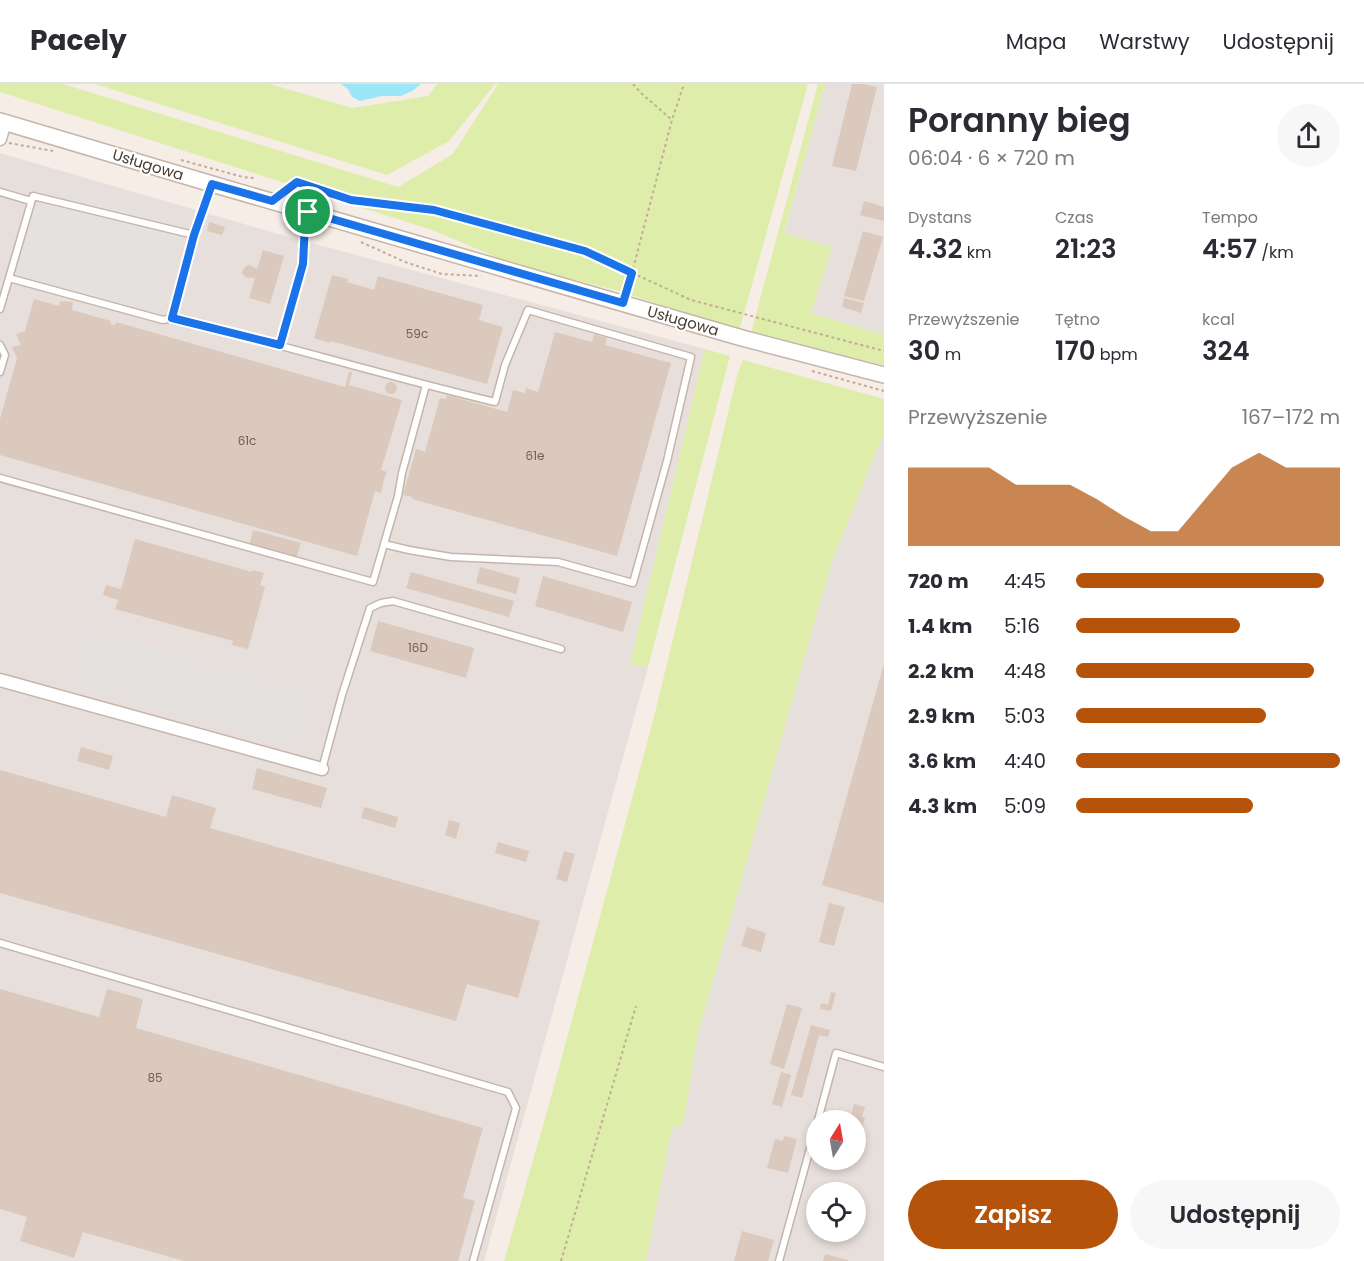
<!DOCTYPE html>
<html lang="pl">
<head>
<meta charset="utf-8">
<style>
	body { margin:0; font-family:Poppins,sans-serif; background:#f7f7f7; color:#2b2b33; height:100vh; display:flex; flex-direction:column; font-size:22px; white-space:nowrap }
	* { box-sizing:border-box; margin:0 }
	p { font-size:20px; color:#7c7c81 }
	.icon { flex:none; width:33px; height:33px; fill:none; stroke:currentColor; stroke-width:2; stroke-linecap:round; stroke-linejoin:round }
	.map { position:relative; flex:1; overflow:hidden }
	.panel { display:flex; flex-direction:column; background:#fff; width:480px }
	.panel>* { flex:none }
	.needle { width:39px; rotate:11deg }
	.tools { position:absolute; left:806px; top:1026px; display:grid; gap:12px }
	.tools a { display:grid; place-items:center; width:60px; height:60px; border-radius:50%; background:#fff; box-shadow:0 3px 9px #0003; font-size:30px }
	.pin { position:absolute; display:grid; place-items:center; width:51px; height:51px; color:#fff; margin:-26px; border:3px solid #fff; border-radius:50%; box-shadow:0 2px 6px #0007 }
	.round { display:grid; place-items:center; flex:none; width:63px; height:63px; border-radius:32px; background:#f7f7f7 }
	.summary { display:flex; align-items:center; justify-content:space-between; height:102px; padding:0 24px }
	h1 { font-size:33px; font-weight:600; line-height:45px }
	.metrics { display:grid; grid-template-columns:repeat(3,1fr); gap:9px; height:102px; padding:6px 24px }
	.metrics div { display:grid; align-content:center }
	.metrics b { font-size:26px; font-weight:600 }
	.metrics small { font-size:16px; font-weight:400 }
	.metrics p { font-size:16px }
	.chart { height:168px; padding:12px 24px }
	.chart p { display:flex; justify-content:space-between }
	.chart svg { width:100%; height:108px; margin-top:6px; fill:#b45309; opacity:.7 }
	.primary-button { display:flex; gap:12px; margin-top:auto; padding:12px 24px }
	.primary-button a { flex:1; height:69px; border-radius:36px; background:#b45309; color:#fff; font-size:24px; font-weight:600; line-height:69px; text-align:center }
	.primary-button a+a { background:#f7f7f7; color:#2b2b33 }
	ul { padding:0 24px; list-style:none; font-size:20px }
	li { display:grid; grid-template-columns:96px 72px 1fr; align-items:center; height:45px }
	li i { height:15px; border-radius:8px; background:#b45309 }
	header { display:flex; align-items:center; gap:36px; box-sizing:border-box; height:84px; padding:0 30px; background:#fff; border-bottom:2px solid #e1e1e2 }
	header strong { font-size:28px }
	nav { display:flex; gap:33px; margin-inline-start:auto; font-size:21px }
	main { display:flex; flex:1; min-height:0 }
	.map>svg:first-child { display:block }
</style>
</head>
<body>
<header>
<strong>Pacely</strong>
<nav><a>Mapa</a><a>Warstwy</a><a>Udostępnij</a></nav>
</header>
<main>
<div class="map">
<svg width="884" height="1177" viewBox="0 0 884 1177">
	<rect width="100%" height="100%" fill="#f5ede6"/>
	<path fill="#e7dfdb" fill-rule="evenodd" d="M825,0H884V251L811,229L832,163L784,150Z
		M0,69L278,150L705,265L631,580L648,583L484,1177H0Z
		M884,348V1177H646L672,1042H683L698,950L830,483ZM816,1036H855V1076H816ZM816,1108H855V1148H816Z"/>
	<path fill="#deeeaa" d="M0,0H63L398,103L453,70L498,0H808L739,247L619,207L515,181L432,146L0,8Z
		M95,0H270L352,24L428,12L437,0H495L449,57L387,91Z
		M818,0H825L784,149L832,163L811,229L884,251V281L751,249Z
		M705,265L730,272L648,583L630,580Z
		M743,276L884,315V348L830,483L698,950L683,1042L672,1043L646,1177H504L548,1024L653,637L738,288Z"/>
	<path fill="#e5e1df" d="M65,103L171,132L168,144L182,148L159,230L13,191L36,110L60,117Z
		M85,545L318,611L302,664L69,601Z"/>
	<path fill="#9be7f9" d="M341,0H421L412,7L401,12H382L360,17L352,13L348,5Z"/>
	<path fill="#dbc9bd" d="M852,0H864L877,3L856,87L832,82Z
		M864,117L884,123V137L860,131Z
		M209,138L225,143L222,151L207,147Z
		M863,147L883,153L864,217L844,212Z
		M263,166L284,172L270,220L249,214L255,194L245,193L242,189L244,184L246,182L249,181L257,185Z
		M332,191L348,195L347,198L374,206L378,192L483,221L479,236L503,243L487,300L331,257L330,259L314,254Z
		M844,214L864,219L861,229L842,223Z
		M34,215L59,222L60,217L73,218L72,226L111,237V240L115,241L116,238L345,303L349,288H352L349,301L402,316L381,386L387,388L385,392L381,409L375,407L357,472L0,371V335L17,274L12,263L21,261L16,250L25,247Z
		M555,248L592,258L594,250L607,254L605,261L671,279L617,472L412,415V413L403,411L416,365L425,368L440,314L446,315L447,311L507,328L513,306L525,309L526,304L538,308Z
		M385 304a6 6 0 1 1 12 0a6 6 0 1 1-12 0Z
		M253,446L301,459L296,475L249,462Z
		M135,455L252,488L253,486L264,489L260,501L265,503L248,565L232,561L233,557L115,525L118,516L103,511L106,501L121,505Z
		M480,483L520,494L516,510L476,499Z
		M411,488L514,517L509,533L406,504Z
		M543,492L632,518L623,548L535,522Z
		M378,537L474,564L466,594L370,567Z
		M883,583H884V819L822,801Z
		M81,663L113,672L109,686L77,677Z
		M257,684L327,704L321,724L252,705Z
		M0,686L166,733L172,711L216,724L210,744L540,837L518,914L467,900L456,937L0,809Z
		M364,723L398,733L395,744L361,734Z
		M449,736L460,739L456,755L445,751Z
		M498,758L529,767L526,778L495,769Z
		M564,767L575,770L567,798L556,795Z
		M829,819L845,823L834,862L819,858Z
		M747,843L766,849L761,868L741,862Z
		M0,905L99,933L107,905L143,915L136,944L483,1044L463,1114L475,1117L458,1177H184L83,1148L74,1174L20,1157L27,1133L0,1125Z
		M831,908L836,909L831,927L820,925L821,919L828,921Z
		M787,920L802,924L784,985L770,980Z
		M811,941L830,946L828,953L819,951L802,1014L791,1011Z
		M781,988L791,991L782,1023L772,1020Z
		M854,1020L865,1023L862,1033L865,1034L858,1057L866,1059L864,1065L855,1063V1036H850Z
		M784,1052L797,1055L788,1089L767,1084L775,1055L783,1057Z
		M742,1147L774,1156L768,1177H734Z
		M825,1170L848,1176V1177H823Z"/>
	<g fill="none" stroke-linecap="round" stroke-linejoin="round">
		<defs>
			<path id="service" d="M0,108L31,117
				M9,194L33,112L194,151
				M0,225L9,194L163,236L172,234C280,260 386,292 495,318L505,281L528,226L691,273L667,377L633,499L558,478L451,473L409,466L384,460
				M172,234L194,151L212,101
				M0,261L5,271L0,288
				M280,261L303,180L305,141L307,130
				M0,394L373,498L398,412L402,389L426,301
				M322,685L342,611L370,524L381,519L393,517L561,565
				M0,859L508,1008L516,1024L473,1177
				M818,1036L836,969L884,983
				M779,1177L816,1043"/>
			<path id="minor" d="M0,55L5,38
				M0,596L322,685"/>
			<path id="tertiary" d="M0,37L212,100L742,254L884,291"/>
		</defs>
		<use href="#service" stroke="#c5b5aa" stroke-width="9"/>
		<use href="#minor" stroke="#c5b5aa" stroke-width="15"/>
		<use href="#tertiary" stroke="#c5b5aa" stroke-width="18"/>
		<path stroke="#c5ab97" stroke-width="2" stroke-dasharray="3 3" stroke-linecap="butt" d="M633,0L641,9L672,36
			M9,59L53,67
			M181,76L243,93L254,94
			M283,108L297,98L351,115L434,126L585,167L691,216L884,267
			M361,158L405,178L442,190L481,192
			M627,208L672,36L684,0
			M812,287L884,307
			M561,1177L636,922"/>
		<use href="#service" stroke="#fff" stroke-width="6"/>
		<use href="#minor" stroke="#fff" stroke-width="12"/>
		<use href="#tertiary" stroke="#fff" stroke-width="15"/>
	</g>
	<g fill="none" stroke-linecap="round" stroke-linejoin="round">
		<defs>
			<path id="route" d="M297,98L351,116L434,126L585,167L632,189L623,219L308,128L305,141L303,180L280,261L172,234L194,151L212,100L272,117Z"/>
		</defs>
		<use href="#route" stroke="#fff" stroke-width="12"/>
		<use href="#route" stroke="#1a73e8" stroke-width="8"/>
	</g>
	<g text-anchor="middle" stroke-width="4.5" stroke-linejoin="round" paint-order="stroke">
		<g font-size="12" fill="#6e5f56">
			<text x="417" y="254">59c</text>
			<text x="247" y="361">61c</text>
			<text x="535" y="376">61e</text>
			<text x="418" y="568">16D</text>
			<text x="155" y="998">85</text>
		</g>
		<g font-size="15" fill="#493c34" stroke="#fff">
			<text transform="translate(148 81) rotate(17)" y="5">Usługowa</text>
			<text transform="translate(683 237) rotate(16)" y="5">Usługowa</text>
		</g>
	</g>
</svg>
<div class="tools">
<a><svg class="needle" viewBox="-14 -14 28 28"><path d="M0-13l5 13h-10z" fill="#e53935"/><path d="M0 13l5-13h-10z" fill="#7c7c81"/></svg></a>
<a><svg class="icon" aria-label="locate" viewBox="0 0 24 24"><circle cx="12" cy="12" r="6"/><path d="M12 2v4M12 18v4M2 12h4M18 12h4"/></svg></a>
</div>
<div class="pin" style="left:308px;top:128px;background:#1e9e55"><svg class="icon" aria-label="arrive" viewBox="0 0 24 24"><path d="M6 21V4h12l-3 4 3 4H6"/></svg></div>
</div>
<section class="panel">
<div class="summary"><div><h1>Poranny bieg</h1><p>06:04 · 6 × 720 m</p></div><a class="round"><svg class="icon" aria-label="share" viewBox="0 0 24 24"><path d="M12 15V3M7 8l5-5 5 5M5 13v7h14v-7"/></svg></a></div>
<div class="metrics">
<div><p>Dystans</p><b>4.32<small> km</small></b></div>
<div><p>Czas</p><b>21:23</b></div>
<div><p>Tempo</p><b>4:57<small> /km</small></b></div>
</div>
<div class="metrics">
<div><p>Przewyższenie</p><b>30<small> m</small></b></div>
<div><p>Tętno</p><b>170<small> bpm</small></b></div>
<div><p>kcal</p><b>324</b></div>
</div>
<div class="chart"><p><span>Przewyższenie</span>167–172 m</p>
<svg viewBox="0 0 160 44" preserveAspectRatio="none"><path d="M0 44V12L10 12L20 12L30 12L40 19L50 19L60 19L70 25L80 32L90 38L100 38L110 25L120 12L130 6L140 12L150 12L160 12V44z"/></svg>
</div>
<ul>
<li><b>720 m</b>4:45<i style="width:94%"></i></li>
<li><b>1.4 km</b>5:16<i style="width:62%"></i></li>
<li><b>2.2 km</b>4:48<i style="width:90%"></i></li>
<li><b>2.9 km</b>5:03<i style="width:72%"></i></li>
<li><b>3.6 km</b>4:40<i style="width:100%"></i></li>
<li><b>4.3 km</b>5:09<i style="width:67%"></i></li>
</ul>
<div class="primary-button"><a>Zapisz</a><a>Udostępnij</a></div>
</section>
</main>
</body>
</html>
